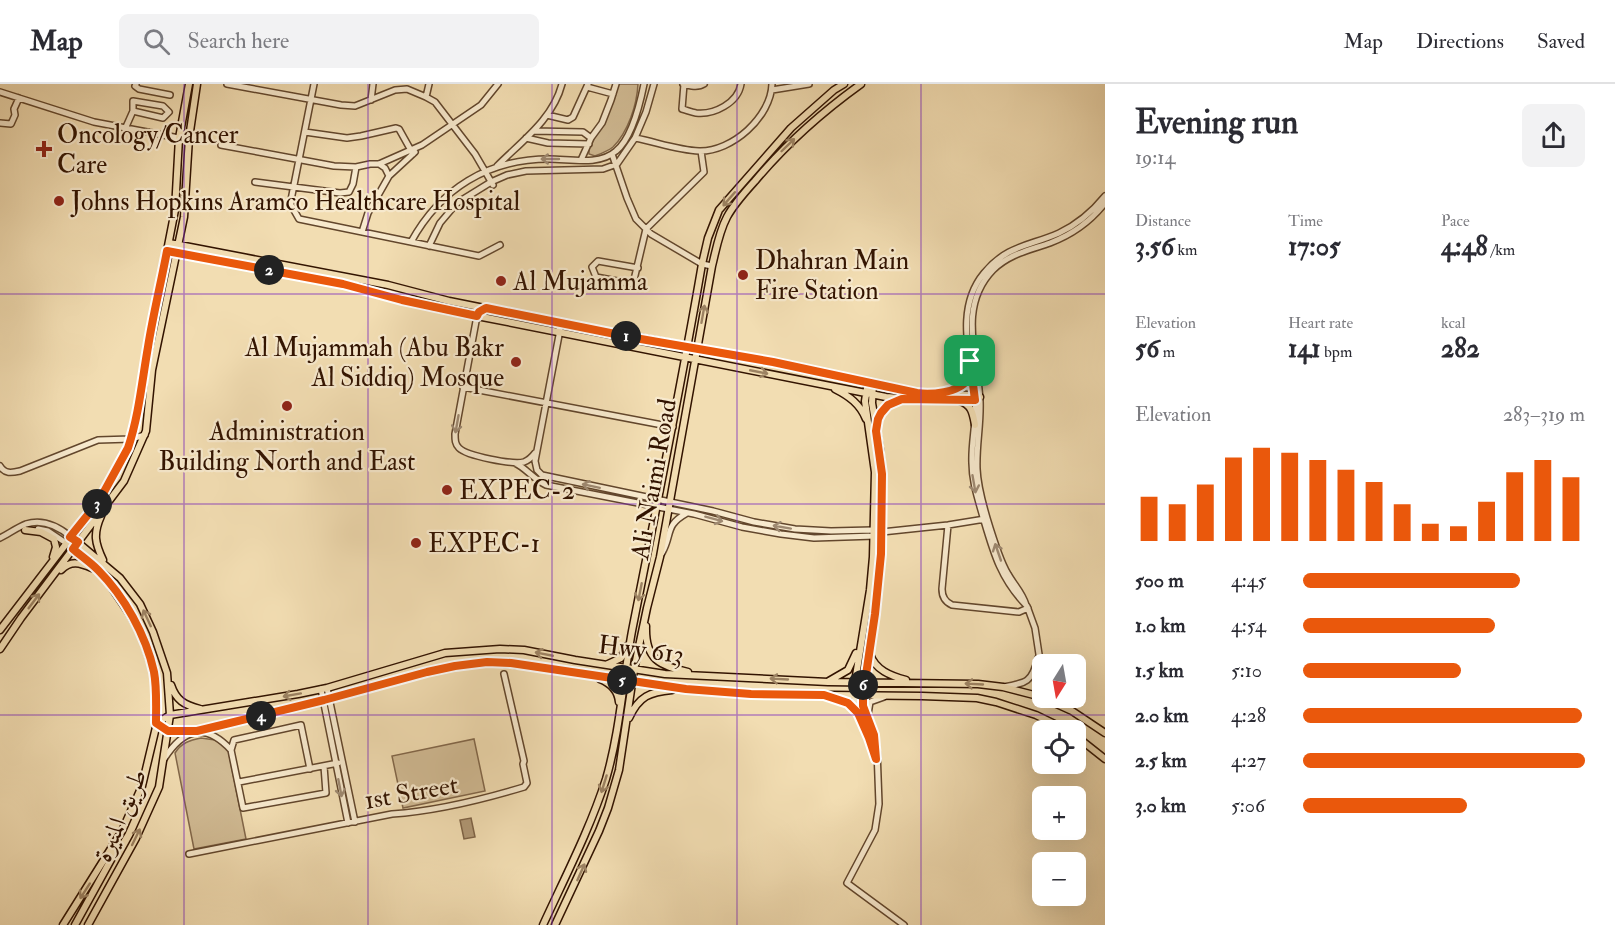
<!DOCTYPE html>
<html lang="en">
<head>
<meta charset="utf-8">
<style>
	body { margin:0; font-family:"IM FELL Double Pica",Amiri,serif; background:#f2f2f3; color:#2b2b33; height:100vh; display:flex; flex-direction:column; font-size:22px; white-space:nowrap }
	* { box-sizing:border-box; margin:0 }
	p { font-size:20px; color:#7c7c81 }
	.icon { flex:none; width:33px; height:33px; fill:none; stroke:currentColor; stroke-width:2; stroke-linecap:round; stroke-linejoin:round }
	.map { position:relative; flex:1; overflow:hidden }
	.panel { display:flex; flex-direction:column; background:#fff; width:510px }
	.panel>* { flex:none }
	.needle { width:39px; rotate:191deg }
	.fabs { position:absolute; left:1032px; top:570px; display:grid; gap:12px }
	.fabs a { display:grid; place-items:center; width:54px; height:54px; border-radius:9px; background:#fff; box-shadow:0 6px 24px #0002; font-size:30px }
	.pin { position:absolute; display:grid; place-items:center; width:51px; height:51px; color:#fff; margin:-26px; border-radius:12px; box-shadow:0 3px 9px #0006 }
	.km { position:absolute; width:30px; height:30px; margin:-15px; border-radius:50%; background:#222; color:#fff; font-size:16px; line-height:30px; text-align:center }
	.round { display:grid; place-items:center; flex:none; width:63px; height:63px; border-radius:9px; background:#f2f2f3 }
	.overview { display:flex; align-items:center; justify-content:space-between; height:102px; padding:0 30px }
	h1 { font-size:33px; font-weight:700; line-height:45px }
	.figures { display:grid; grid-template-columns:repeat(3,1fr); gap:9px; height:102px; padding:6px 30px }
	.figures div { display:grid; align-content:center }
	.figures b { font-size:26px; font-weight:700 }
	.figures small { font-size:16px; font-weight:400 }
	.figures p { font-size:16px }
	.chart { height:168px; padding:12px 30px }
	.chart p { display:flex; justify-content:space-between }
	.chart svg { width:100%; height:108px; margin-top:6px; stroke:#ea580c; stroke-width:6 }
	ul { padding:0 30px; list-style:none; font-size:20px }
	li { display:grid; grid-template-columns:96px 72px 1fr; align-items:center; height:45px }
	li i { height:15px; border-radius:8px; background:#ea580c }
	header { display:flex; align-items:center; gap:36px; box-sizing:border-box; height:84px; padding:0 30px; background:#fff; border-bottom:2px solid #e1e1e2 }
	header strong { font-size:28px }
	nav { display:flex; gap:33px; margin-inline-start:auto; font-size:21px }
	.search { width:420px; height:54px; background:#f2f2f3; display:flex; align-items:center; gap:15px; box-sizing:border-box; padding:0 21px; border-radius:9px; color:#7c7c81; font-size:22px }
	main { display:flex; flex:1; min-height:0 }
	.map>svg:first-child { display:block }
</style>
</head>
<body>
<header>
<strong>Map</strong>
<div class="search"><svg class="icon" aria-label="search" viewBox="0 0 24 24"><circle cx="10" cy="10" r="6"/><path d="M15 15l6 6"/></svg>Search here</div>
<nav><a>Map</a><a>Directions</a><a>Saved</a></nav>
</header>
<main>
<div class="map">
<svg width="1105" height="841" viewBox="0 0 1105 841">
	<rect width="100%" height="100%" fill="#f2ddb2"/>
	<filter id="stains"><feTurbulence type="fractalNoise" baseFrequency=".00333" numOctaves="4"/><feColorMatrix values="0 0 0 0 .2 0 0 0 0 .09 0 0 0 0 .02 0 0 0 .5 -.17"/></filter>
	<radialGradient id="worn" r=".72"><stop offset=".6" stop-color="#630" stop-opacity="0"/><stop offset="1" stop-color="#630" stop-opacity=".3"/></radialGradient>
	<path fill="#d1bb94" stroke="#82674a" stroke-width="1.5" d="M618,0H638C637,21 628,48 613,63C608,67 600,70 595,72L589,70V63L606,34Z
		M201,654L215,656L228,665L246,755L194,765L175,669C181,659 190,656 201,654Z
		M474,655L485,707L403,724L392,672Z"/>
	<path fill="#b19875" stroke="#7e6346" stroke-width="1.5" d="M471,734L475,753L464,755L460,736Z"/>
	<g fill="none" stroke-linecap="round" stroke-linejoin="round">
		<defs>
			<path id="minor" d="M136,0L135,2L139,5L170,11
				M227,0L341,21L355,22L395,6L407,5L426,13L435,18L475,70L493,101
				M314,0L291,116V121L299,135L479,172L500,161
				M683,0C690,2 698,4 704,0
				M684,0L682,25C686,26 691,28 696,29C714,31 738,19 741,0
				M587,3L613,10
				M772,6L809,0
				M0,8L94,38L179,54H189
				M426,13L429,0
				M371,16L373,0
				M547,31L568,36L573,33L588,0
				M0,39L11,40L15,31L14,25L19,14
				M125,45L133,27V17L163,22L169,28L163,34L133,27
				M534,47L583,48L591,54
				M305,48L347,54L361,52L396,44L399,45L413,70
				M526,54L548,59L589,60
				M635,54C656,58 678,66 699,67C732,68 771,33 772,0
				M221,61L334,82L356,83L370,80H379L422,61L481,21L498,0
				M612,70L627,114L636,135L651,150L702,180L712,182
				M581,76L591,54L602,39L611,16L616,0
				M379,80L385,84L389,92
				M497,82C522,57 553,35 562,0
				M255,98L340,109L349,108L353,100L356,83
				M1105,112C1092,128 1078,140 1059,149C1030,162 1007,161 984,189C954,225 971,274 975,316C977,337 971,358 972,379C972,398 978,415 983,433C993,467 1000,494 1026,521C1022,508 1014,501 1008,490C1003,482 1000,473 997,465C989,442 978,409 977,385C976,362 981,340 980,317C978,273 957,223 993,186C1009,170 1030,166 1050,159C1071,151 1091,137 1105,119
				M362,148L368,129L389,92L415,68
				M411,158C440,105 488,75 549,75C570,75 599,82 616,67C632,54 640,20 644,0
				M429,162L440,139L457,119L491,98L507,91L526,87L603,85L617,80L635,54L646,28L654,0
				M638,184L598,177L592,183L596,193L633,200L646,145L704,88L701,67
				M486,224L479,228L477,232L455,350C455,356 455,360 459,364C467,372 513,381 524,378C529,376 532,373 535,369
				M554,238L558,241L560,246L535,377L537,386L542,391L713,427L754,438L795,445L831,447L873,446L882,448L948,441L985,435
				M463,303L673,343
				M515,379C526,384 533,395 546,401L694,430L742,443L781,450L814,454L875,452
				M0,382C5,390 11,389 20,387L98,356L131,355L145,351
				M948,441L942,505C942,513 945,518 952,521L1019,528L1028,524
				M38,445L48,447L66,459
				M0,454C8,450 18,443 26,440C42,435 58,442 71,453
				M662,469C673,449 664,442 687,429
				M1027,522L1035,544L1042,590
				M1003,603C1027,599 1032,598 1038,574
				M327,604L355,738
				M321,605L348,739
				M854,611L856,623L874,668
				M863,611V623L874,651L877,666L879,720L875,746L847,799L904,841
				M828,612L848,619L857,627
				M1056,614L1069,624
				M868,630L870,618L884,613
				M164,675C183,645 205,638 231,666
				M310,685L301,641L234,656L231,666L243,724L326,709L324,682
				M239,698L338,679
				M189,770L392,730C437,727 481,716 524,703L527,699L523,680L524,677L504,590"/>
			<path id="major" d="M169,159L388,201L449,217L554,238L773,278L917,309L974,311L980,313
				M167,167L343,200L402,216L477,232L886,313L911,315L975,316L980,313
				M835,305C849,312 860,320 866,335
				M939,309C962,303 969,302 970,277
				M960,317C972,321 973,330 975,341
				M877,341C879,328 886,320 898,316
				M101,432C93,450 95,459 103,476
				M25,446L41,448L54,455L56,463L53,473
				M76,457L120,494L140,520L153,548L167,589L170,631L159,703L136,754L88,841
				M61,486C71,476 80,479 92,484
				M646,542C645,576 659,581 688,588
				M0,546L99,417L127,364L136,336L148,264L175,126L179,54L189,0
				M0,565L21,534L124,397L146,347L152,286L184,133L189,54L197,0
				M870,570C875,586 891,592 906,596
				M608,580L621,574L627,562
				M600,595C610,599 618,606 619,618
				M829,597L848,586L856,569
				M171,601C176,616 184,621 200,625
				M854,611L855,598L870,506L873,473L875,388L865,317L868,298
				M863,611L875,530L881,470L882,390L880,366L872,319L873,300
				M629,634C639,612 650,608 672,606
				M157,639L170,631L298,610L327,604L445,569L500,565L524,566L575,576L665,590L828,598L978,600L1003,603L1034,611L1052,618L1072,627L1105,649
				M157,639L168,647H197L324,616L427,588L455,582L487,578L537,583L661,602L710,607L751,610L922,612L977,614L996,618L1036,631L1067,646
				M1076,652L1105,675
				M63,841L122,747L142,702L157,639L154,588L143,555L131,532L108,498L97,486L71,463
				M75,841L113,772L116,761
				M543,841C565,793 590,745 606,695C620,647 623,596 632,547C656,425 681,303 702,180L708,154L719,126L791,44L834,6L844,0
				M555,841L599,747L608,724L619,686L634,586L647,524L660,473L712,182C716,166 719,148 727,133C734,120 745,108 755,97C786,60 822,28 861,0"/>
		</defs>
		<use href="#minor" stroke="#62462c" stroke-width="8"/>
		<use href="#major" stroke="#321300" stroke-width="9"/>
		<use href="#minor" stroke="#f7e9cd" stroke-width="5"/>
		<use href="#major" stroke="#f2ddb2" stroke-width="6"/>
	</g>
	<defs><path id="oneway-shaft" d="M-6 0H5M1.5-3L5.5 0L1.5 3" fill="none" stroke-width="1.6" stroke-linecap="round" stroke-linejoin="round" transform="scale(1.5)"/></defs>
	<g stroke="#9c8262">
		<use href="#oneway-shaft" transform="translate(788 61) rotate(-44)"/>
		<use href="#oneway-shaft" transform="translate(729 115) rotate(131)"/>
		<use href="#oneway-shaft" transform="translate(703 230) rotate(-80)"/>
		<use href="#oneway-shaft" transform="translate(759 288) rotate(11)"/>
		<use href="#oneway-shaft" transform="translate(640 508) rotate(101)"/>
		<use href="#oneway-shaft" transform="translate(34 517) rotate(-53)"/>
		<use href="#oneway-shaft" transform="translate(147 534) rotate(-115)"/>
		<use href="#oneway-shaft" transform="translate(544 570) rotate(-169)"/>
		<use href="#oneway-shaft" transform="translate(779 595) rotate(-177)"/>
		<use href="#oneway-shaft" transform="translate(974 600) rotate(-177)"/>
		<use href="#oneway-shaft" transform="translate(292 611) rotate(170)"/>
		<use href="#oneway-shaft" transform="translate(604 700) rotate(107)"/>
		<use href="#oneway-shaft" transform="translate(136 753) rotate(-64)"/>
		<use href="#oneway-shaft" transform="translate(581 788) rotate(-66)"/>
		<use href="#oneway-shaft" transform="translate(85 807) rotate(123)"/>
	</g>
	<g stroke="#9e8971">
		<use href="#oneway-shaft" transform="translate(550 75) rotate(-180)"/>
		<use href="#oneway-shaft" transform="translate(457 340) rotate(100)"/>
		<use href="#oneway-shaft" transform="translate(974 400) rotate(80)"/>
		<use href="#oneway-shaft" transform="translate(591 402) rotate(-168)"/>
		<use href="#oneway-shaft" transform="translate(714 435) rotate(15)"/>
		<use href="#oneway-shaft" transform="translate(782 443) rotate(-170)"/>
		<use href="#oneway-shaft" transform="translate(998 468) rotate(-109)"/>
		<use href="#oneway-shaft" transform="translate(340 704) rotate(79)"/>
	</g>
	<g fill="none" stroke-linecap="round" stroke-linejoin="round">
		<defs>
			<path id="route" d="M167,167L343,200L402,216L477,232L479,228L486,224L635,254L773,278L917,309C930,311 959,309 967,296C970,290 969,284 970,277L975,316L902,315L888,321L881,329L878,335L876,347L882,390L881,470L875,530L863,611V622L874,651L876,675L869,654L858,629L848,619L824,611L751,610L686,605L511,579L487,578L455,582L427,588L324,616L197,647H168L156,639C156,622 157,604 154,588C146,551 124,512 98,486C90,478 81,472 73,465L78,458L70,453L99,417L128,364C139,331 142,297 148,263C153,231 161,199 167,167Z"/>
		</defs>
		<use href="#route" stroke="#fff" stroke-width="12"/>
		<use href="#route" stroke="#ea580c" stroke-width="8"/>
	</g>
	<path fill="none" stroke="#7b2cbf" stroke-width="1.5" stroke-opacity="0.55" d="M184,0V841M368,0V841M552,0V841M737,0V841M921,0V841M0,210H1105M0,420H1105M0,631H1105"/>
	<g fill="#8f2418" stroke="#f7e9cd" stroke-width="2">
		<path d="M41 56h6v6h6v6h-6v6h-6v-6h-6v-6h6z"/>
		<circle cx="59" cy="117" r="6"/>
		<circle cx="743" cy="191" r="6"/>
		<circle cx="501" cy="197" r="6"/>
		<circle cx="516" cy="278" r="6"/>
		<circle cx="287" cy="322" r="6"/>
		<circle cx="447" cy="406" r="6"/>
		<circle cx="416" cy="459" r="6"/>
	</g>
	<g text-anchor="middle" stroke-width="4.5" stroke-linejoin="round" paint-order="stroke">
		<g font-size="26" fill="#321300" stroke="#f7e9cd" text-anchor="start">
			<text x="57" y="59">Oncology/Cancer<tspan x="57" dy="30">Care</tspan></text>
			<text x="71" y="126">Johns Hopkins Aramco Healthcare Hospital</text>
			<text x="755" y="185">Dhahran Main<tspan x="755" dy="30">Fire Station</tspan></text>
			<text x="513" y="206">Al Mujamma</text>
			<text x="504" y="272" text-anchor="end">Al Mujammah (Abu Bakr<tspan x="504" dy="30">Al Siddiq) Mosque</tspan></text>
			<text x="287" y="356" text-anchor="middle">Administration<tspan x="287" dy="30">Building North and East</tspan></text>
			<text x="459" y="415">EXPEC-2</text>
			<text x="428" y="468">EXPEC-1</text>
		</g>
		<g font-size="26" fill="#321300" stroke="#f7e9cd">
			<text transform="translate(653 395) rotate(-80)" y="9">Ali Naimi Road</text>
			<text transform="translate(641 565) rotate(7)" y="9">Hwy 613</text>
			<text transform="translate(411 708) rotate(-10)" y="9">1st Street</text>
			<text transform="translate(120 731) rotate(-67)" y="9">طريق المنيرة</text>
		</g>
	</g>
	<rect width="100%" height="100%" filter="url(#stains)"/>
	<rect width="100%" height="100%" fill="url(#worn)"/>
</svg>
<div class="fabs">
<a><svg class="needle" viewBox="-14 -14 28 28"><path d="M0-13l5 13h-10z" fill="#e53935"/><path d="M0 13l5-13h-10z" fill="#7c7c81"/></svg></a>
<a><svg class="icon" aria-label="locate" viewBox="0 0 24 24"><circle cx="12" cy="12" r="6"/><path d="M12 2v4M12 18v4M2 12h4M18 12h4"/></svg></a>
<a>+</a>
<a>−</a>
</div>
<div class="pin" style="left:970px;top:277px;background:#1e9e55"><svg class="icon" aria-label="arrive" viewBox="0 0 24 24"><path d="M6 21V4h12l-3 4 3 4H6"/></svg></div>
<b class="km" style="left:626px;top:252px">1</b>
<b class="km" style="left:269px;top:186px">2</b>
<b class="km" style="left:97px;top:420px">3</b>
<b class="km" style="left:261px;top:632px">4</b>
<b class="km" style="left:622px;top:596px">5</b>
<b class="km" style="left:863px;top:601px">6</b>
</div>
<section class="panel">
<div class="overview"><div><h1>Evening run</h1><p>19:14</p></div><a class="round"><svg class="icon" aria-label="share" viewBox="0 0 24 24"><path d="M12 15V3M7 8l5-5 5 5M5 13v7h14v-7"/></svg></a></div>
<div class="figures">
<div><p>Distance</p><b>3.56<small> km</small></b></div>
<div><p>Time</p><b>17:05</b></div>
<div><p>Pace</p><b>4:48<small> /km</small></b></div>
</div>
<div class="figures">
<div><p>Elevation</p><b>56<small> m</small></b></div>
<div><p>Heart rate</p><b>141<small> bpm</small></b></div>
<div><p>kcal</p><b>282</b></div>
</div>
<div class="chart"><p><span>Elevation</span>283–319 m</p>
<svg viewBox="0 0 160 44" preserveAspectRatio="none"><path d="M5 44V26M15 44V29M25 44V21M35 44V10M45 44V6M55 44V8M65 44V11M75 44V15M85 44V20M95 44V29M105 44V37M115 44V38M125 44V28M135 44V16M145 44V11M155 44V18"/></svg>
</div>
<ul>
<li><b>500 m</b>4:45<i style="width:77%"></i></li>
<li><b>1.0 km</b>4:54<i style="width:68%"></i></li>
<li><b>1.5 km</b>5:10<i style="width:56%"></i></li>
<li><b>2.0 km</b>4:28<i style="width:99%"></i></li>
<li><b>2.5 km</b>4:27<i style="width:100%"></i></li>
<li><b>3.0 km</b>5:06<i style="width:58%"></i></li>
</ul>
</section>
</main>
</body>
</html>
